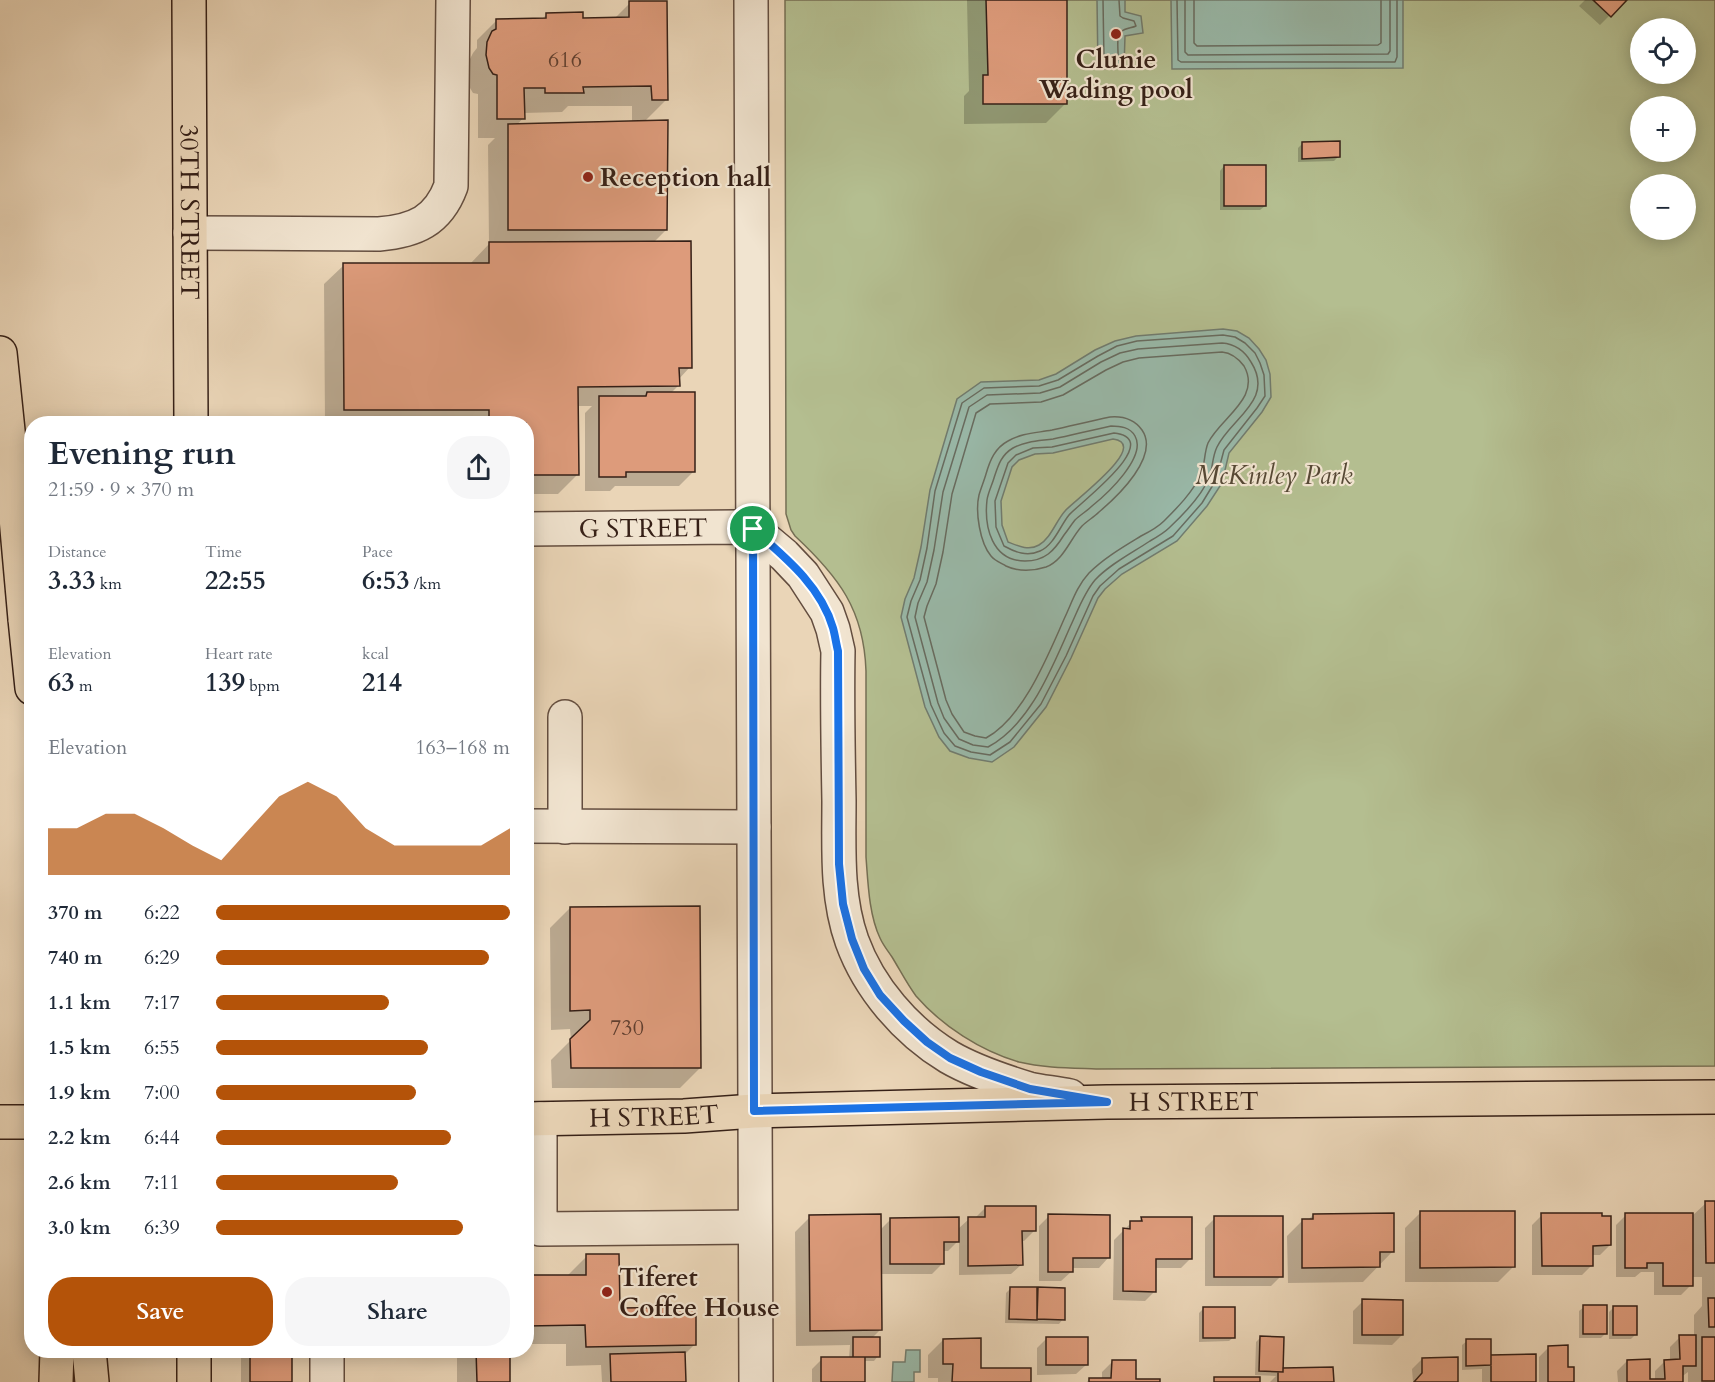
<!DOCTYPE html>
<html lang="en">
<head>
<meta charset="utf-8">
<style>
	body { margin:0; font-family:Cardo,serif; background:#f6f6f7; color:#1f2937; height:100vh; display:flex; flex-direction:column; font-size:22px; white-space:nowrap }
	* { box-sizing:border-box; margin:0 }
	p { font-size:20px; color:#747a83 }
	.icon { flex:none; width:33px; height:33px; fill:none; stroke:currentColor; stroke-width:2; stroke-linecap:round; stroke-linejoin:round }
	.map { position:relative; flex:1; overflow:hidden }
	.panel { position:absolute; left:24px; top:416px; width:510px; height:942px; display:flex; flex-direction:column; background:#fff; border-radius:24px; box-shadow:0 3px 15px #0003 }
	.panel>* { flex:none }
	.fabs { position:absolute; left:1630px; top:18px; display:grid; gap:12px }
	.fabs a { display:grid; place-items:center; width:66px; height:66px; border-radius:50%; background:#fff; box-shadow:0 3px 15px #0003; font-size:30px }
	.pin { position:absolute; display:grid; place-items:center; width:51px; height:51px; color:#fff; margin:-26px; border:3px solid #fff; border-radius:50%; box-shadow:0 2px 6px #0007 }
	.round { display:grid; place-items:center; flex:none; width:63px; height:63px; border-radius:24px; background:#f6f6f7 }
	.overview { display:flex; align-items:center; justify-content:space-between; height:102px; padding:0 24px }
	h1 { font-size:33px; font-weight:600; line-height:45px }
	.metrics { display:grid; grid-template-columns:repeat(3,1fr); gap:9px; height:102px; padding:6px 24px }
	.metrics div { display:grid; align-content:center }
	.metrics b { font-size:26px; font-weight:600 }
	.metrics small { font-size:16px; font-weight:400 }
	.metrics p { font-size:16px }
	.chart { height:168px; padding:12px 24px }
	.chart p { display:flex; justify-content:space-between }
	.chart svg { width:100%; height:108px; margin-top:6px; fill:#b45309; opacity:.7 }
	.cta { display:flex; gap:12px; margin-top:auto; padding:12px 24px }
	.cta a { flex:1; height:69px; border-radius:24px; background:#b45309; color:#fff; font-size:24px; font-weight:600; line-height:69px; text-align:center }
	.cta a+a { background:#f6f6f7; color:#1f2937 }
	ul { padding:0 24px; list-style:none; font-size:20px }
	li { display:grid; grid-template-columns:96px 72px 1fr; align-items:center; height:45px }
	li i { height:15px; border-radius:8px; background:#b45309 }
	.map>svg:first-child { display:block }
</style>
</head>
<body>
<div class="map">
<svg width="1715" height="1382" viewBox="0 0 1715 1382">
	<rect width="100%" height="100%" fill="#ead5b7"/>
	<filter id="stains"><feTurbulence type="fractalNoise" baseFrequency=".00333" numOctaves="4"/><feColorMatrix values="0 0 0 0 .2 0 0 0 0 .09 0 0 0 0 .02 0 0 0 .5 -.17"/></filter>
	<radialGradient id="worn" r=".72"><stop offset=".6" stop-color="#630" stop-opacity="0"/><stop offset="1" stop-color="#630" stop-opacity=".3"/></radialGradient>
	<path fill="#b4be90" stroke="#756f54" stroke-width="1.5" fill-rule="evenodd" d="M785,0H1715V1066L1096,1069C1070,1068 1044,1068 1019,1062C981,1051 942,1026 916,996C907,984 900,970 892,957C888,951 883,945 880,938C869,915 868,883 866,857V671C864,610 839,577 795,536L791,530L786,514ZM1641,28H1686V74H1641ZM1641,106H1686V152H1641ZM1641,184H1686V230H1641Z"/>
	<path fill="#99b9a9" stroke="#717c6f" stroke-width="1.5" fill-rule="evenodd" d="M1097,0H1125V12L1141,16L1143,33L1125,36L1124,68L1098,69Z
		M1171,0H1403V68L1172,69Z
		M1223,329L1237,331L1249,338L1259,349L1266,360L1270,374L1271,397L1262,412L1229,453L1222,483L1207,506L1177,541L1122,574L1105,589L1098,598L1071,658L1046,707L1014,747L992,762L969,758L950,751L939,737L925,707L901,617L905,599L914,578L921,547L930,490L957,399L981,382L1039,380L1056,374L1095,350L1115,341L1136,336ZM1113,439C1152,444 1071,503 1065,511C1056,521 1051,538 1039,545C1029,551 1018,546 1008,542L1002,525L1001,501L1012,467L1019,460L1035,454L1053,453Z
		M906,1350H920V1372H914V1382H892L893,1362H905Z"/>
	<path fill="#0003" fill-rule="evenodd" d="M967,0H1065L1066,103L1046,123L964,124V96L969,91Z
		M1585,0H1625L1600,25L1579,6Z
		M630,3L667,99L644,122L666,230L653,243L690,367L678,380V386L670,394L694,471L679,486H615L610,491H585V413L592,406H577L578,474L558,494H526V423H325L324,284L344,265L470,264L489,244L488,145L495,138H478V94L473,93L470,88L467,76L468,63L473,53L477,48V40L497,20L542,19L547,14L582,19H614ZM568,106H632V122L517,125L523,118V113L562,112Z
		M1303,143L1338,157L1334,161L1298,162V148Z
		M1224,166L1265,206L1260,210H1220V171Z
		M570,908L700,1068L680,1088H552L551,1060L571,1040L570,1029L551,1030L550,928Z
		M1715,1202V1382H1688V1372L1684,1375L1681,1376L1682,1382H1618L1617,1371L1627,1361L1648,1381H1655V1371L1665,1361H1670V1347L1680,1337L1694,1336V1315L1702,1306V1277H1691V1285L1681,1295H1654V1272H1641L1635,1277H1616V1225L1626,1215L1691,1217L1706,1203Z
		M986,1207L1034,1231L1024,1241H1021V1265L1011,1274L959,1275V1240L948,1251H942V1264L932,1274H880V1330L871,1339L878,1356L874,1361H864V1382H812V1369L822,1359L849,1358L850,1345L796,1346L795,1232L810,1217L879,1231L891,1219L958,1229L969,1219L976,1217Z
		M1420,1213L1513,1267L1498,1282H1405V1228Z
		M1313,1215L1393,1251L1363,1282L1288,1283L1287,1236L1302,1221L1308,1220Z
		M1542,1215L1610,1245L1600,1255H1592V1265L1582,1275H1532V1225Z
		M1049,1216L1108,1258L1099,1268H1071V1272L1061,1281H1039V1226Z
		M1142,1218L1190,1259L1181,1268H1155V1291L1145,1301L1113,1300L1114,1240L1131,1223H1137Z
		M1215,1218L1281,1276L1271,1286H1205V1228Z
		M587,1256L618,1309L695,1344L684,1355V1382H602L601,1365L566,1366V1344H526V1277L567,1276Z
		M1011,1288L1064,1289L1063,1319L1059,1324L1005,1323L1006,1293Z
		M1363,1301L1402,1335L1392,1345L1353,1344V1311Z
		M1584,1307L1605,1334L1601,1338H1579V1311Z
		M1614,1307L1635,1335L1631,1339H1609V1312Z
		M1204,1308L1234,1337L1229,1341L1199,1342V1313Z
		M1047,1338L1086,1365L1076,1374L1037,1375V1348Z
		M1260,1338L1282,1370L1332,1382H1270L1276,1376L1255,1375L1256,1342Z
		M943,1340L980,1369L1029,1382H938V1378H928V1355Z
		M1467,1341L1489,1356L1535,1382H1482V1369L1462,1370V1345Z
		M1549,1347L1567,1368L1573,1382H1539V1357Z
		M241,1350H291V1382H241Z
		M457,1350H508V1382H457Z
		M1422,1359L1457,1382H1413L1412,1369Z
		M1112,1362L1135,1380L1159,1382H1087L1089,1379H1102V1372Z"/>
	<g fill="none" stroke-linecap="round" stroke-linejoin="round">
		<path stroke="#686c60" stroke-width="1.5" d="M1103,0L1104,60L1107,62H1116L1118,60C1119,53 1115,35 1122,31C1126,28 1132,28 1136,26L1134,21L1123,18L1120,16L1119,0
			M1177,0L1178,60L1181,62H1395L1397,57V0
			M1185,0V52L1188,55L1388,54L1390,51V0
			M1194,0V43L1197,46L1378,45L1381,43V0
			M1223,335L1235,337L1245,343L1255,353L1260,363L1264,375L1265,396L1257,408L1224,450L1216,480L1202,503L1173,536L1119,569L1100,586L1093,596L1066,656L1041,704L1010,742L990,755L971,752L955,746L944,733L931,705L907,617L911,601L920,580L927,548L935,491L962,403L984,388L1039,386L1058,380L1098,356L1117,346L1137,341Z
			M1222,343C1235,344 1244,350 1251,362C1275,400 1231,418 1217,447C1212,457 1213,468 1209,478C1201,497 1184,514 1169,528C1164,533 1157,537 1150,541C1132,553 1110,564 1095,580C1084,593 1078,610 1071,625C1052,667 1031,724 988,747L973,745L959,739L944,718L938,703L915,617L918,603L927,582L934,550L943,492L969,407L987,395L1040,393L1060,387L1101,362L1120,353L1138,349Z
			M1222,352C1232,353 1238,358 1244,366C1262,398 1220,418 1208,443C1204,453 1205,465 1201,474C1193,492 1177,508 1164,521C1158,527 1149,532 1141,536C1123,547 1104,558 1089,573C1077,586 1072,602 1065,617C1048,655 1024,717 986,738L975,736L964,732L952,714L946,700L924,617L927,606L936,584L943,552L952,494L976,413L990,404L1041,402L1063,395L1106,370L1123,362L1139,358Z
			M1110,417C1122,416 1134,419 1142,430C1160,456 1118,496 1099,512C1094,517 1087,521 1082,526C1070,539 1064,560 1046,567C1034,571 1018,572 1006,566C1001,563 995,561 991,556C980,543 975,512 979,495C981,488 984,481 986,474C990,460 995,448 1008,441C1022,433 1036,433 1052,430C1071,426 1090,421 1110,417Z
			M1111,426C1120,426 1130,427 1135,436C1147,457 1107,494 1092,506C1087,511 1080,515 1075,520C1071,525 1068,530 1064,535C1054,551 1045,561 1025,561C992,561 984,527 987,500C988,493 992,485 994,478C998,466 1001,455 1013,448C1026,441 1039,441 1053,439C1072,435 1092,430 1111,426Z
			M1114,433C1167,439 1077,505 1069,515C1060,526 1054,545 1040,551C1027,557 1015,552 1004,546L996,527L995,501L1008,463L1016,455L1033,448L1052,447Z"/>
	</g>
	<path fill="#dd9b7b" stroke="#362017" stroke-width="1.5" d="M986,0H1067V104H983V75H988Z
		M1593,0H1627L1611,17Z
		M629,1H667L668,100H652L651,86L583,87L584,93H545V88H524L525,119H497V75L493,74L489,68L486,55L487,42L492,31L496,29V19L546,18V13L583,12V18L629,17Z
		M668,120L667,230H508V124Z
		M1340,141V157L1302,159V142Z
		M1224,165H1266V206H1224Z
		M691,241L692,368H679L680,386L578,387L579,475H526V423H489V410H344L343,263H489V242Z
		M647,392H695V472H626V477H599V396H646Z
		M700,906L701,1068H571L570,1039L590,1020V1010L570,1011V907Z
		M1705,1201H1715V1263H1706Z
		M985,1206H1036V1231H1022L1023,1265L968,1266V1217H985Z
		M1420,1211H1515V1267L1420,1268Z
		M1394,1213V1252H1380V1267L1302,1268V1219H1313V1214Z
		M1541,1213H1602V1216H1611V1245L1593,1246V1266H1542Z
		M1625,1213H1693V1286H1663V1263H1647V1268H1625Z
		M881,1214L882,1330L810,1331L809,1215Z
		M1048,1214L1110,1215V1258H1073V1272H1048Z
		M1214,1216H1283V1277H1214Z
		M959,1217V1242H944V1264H890V1218Z
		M1141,1217H1192V1259H1156V1292L1123,1291V1228L1130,1229V1221H1142Z
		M586,1254H619L620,1308L696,1307V1345L586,1347L585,1325L526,1326V1275H586Z
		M1010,1287H1037V1320L1009,1319Z
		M1038,1287L1065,1288V1320L1037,1319Z
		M1708,1298H1715V1327H1709Z
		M1362,1299L1403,1300V1335H1362Z
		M1583,1305H1607V1334H1583Z
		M1613,1306H1637V1335H1613Z
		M1203,1307H1235V1338H1203Z
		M1679,1335H1696V1366H1683V1382H1627V1360L1650,1359V1379H1665L1664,1360L1680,1359Z
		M1260,1336L1284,1337L1283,1372L1259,1371Z
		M853,1337H880V1357H853Z
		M1046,1337H1088V1365H1046Z
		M1702,1337H1715V1381H1702Z
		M981,1338V1368H1031V1382H952L953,1364H943V1339Z
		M1466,1339H1491V1365L1466,1366Z
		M1568,1345V1367H1574V1382H1548V1346Z
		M250,1350H292V1382H250Z
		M476,1350H510V1382H477Z
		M685,1352L686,1382H611L610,1354Z
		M1536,1354V1382H1491V1355Z
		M821,1357H865V1382H821Z
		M1458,1357V1382H1414L1422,1373V1358Z
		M1112,1360H1136V1379H1160V1382H1089V1378H1111Z
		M1333,1367L1334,1382H1278V1372H1283V1368Z
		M1214,1377H1260V1382H1214Z"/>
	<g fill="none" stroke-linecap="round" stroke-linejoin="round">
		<defs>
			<g id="minor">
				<path d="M751,0L756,1382"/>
				<path d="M190,233L379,234C415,231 438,221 451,186L453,0"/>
				<path id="s1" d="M526,529L737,527L753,529L784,555L803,575L827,612L833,629L838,651C837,701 838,751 839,801C839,847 836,896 852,941C869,988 906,1031 949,1057C973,1071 1003,1081 1029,1089C1042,1092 1056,1093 1070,1096"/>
				<path d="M565,717V827"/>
				<path d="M526,826L754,827"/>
				<path d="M540,1119V1229L755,1227"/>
				<path d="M327,1350V1382"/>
			</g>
			<g id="major">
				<path id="s2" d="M189,0L191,423"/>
				<path id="s3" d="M526,1119L684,1116L754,1111L1107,1102L1715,1097"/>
				<path d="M0,1122H32"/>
				<path d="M194,1382V1350"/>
			</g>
			<path id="highway" d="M0,353L10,450
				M25,619L32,688
				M89,1350L92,1382
				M56,1382L57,1350"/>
		</defs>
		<use href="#minor" stroke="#634d3f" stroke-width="36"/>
		<use href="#major" stroke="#362017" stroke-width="36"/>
		<use href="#highway" stroke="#362017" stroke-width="36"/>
		<use href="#minor" stroke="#f1e4d0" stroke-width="33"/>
		<use href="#major" stroke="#ead5b7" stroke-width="33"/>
		<use href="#highway" stroke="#ead5b7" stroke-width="33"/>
		<defs>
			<path id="highway-bridge" d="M10,450L25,619"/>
		</defs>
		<use href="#highway-bridge" stroke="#362017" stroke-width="36" stroke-linecap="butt"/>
		<use href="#highway-bridge" stroke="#ead5b7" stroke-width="33"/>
	</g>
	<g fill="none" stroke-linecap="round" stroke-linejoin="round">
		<defs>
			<path id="route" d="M753,529C785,557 821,586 833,628C835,635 836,643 838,651L839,864L843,904L852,939L864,969L880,995L904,1021L927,1042L950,1058L981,1072L1030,1089L1107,1102L754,1111Z"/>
		</defs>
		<use href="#route" stroke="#fff" stroke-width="12"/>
		<use href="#route" stroke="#1a73e8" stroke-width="8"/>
	</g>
	<g fill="#8f2418" stroke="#f1e4d0" stroke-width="2">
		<circle cx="1116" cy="34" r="6"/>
		<circle cx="588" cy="177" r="6"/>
		<circle cx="607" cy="1292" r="6"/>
	</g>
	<g text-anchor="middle" stroke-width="4.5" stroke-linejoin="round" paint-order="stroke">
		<g font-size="22" fill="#603f30">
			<text x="565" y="67">616</text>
			<text x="627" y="1035">730</text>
		</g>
		<g font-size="26" font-weight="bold" fill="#362017" stroke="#f1e4d0" text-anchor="start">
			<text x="1116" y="68" text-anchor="middle">Clunie<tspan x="1116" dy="30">Wading pool</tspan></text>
			<text x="600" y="186">Reception hall</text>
			<text x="619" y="1286">Tiferet<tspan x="619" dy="30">Coffee House</tspan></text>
		</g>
		<g font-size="26" fill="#362017" stroke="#f1e4d0">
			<text dy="9" stroke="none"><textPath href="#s2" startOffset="212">30TH STREET</textPath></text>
			<text dy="9" stroke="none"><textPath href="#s1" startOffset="117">G STREET</textPath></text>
			<text dy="9" stroke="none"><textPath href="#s3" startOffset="668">H STREET</textPath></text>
			<text dy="9" stroke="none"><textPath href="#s3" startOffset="128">H STREET</textPath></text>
		</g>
		<g font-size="26" font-style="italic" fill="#564835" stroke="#f1e4d0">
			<text x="1274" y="484">McKinley Park</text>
		</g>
	</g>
	<rect width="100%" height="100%" filter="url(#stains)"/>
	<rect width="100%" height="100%" fill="url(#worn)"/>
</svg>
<div class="fabs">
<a><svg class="icon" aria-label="locate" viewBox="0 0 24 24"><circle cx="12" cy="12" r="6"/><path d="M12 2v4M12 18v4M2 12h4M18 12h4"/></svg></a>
<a>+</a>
<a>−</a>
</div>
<div class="pin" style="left:753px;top:529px;background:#1e9e55"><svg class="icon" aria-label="arrive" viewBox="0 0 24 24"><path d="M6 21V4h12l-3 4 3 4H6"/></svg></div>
<section class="panel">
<div class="overview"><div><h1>Evening run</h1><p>21:59 · 9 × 370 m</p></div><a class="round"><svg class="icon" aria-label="share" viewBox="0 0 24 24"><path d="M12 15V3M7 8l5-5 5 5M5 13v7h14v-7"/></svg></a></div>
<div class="metrics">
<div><p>Distance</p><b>3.33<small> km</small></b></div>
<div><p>Time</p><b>22:55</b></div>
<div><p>Pace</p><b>6:53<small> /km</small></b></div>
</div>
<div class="metrics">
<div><p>Elevation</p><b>63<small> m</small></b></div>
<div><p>Heart rate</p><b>139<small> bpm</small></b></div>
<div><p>kcal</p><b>214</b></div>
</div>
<div class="chart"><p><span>Elevation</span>163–168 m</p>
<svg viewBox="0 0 160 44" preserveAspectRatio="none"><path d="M0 44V25L10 25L20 19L30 19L40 25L50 32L60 38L70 25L80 12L90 6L100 12L110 25L120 32L130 32L140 32L150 32L160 25V44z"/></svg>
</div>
<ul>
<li><b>370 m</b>6:22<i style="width:100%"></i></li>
<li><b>740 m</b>6:29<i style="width:93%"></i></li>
<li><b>1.1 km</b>7:17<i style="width:59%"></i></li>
<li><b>1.5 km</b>6:55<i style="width:72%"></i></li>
<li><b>1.9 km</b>7:00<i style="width:68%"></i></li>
<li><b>2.2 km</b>6:44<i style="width:80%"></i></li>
<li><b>2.6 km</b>7:11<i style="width:62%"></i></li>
<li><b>3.0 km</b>6:39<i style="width:84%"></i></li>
</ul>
<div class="cta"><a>Save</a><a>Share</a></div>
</section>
</div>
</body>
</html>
